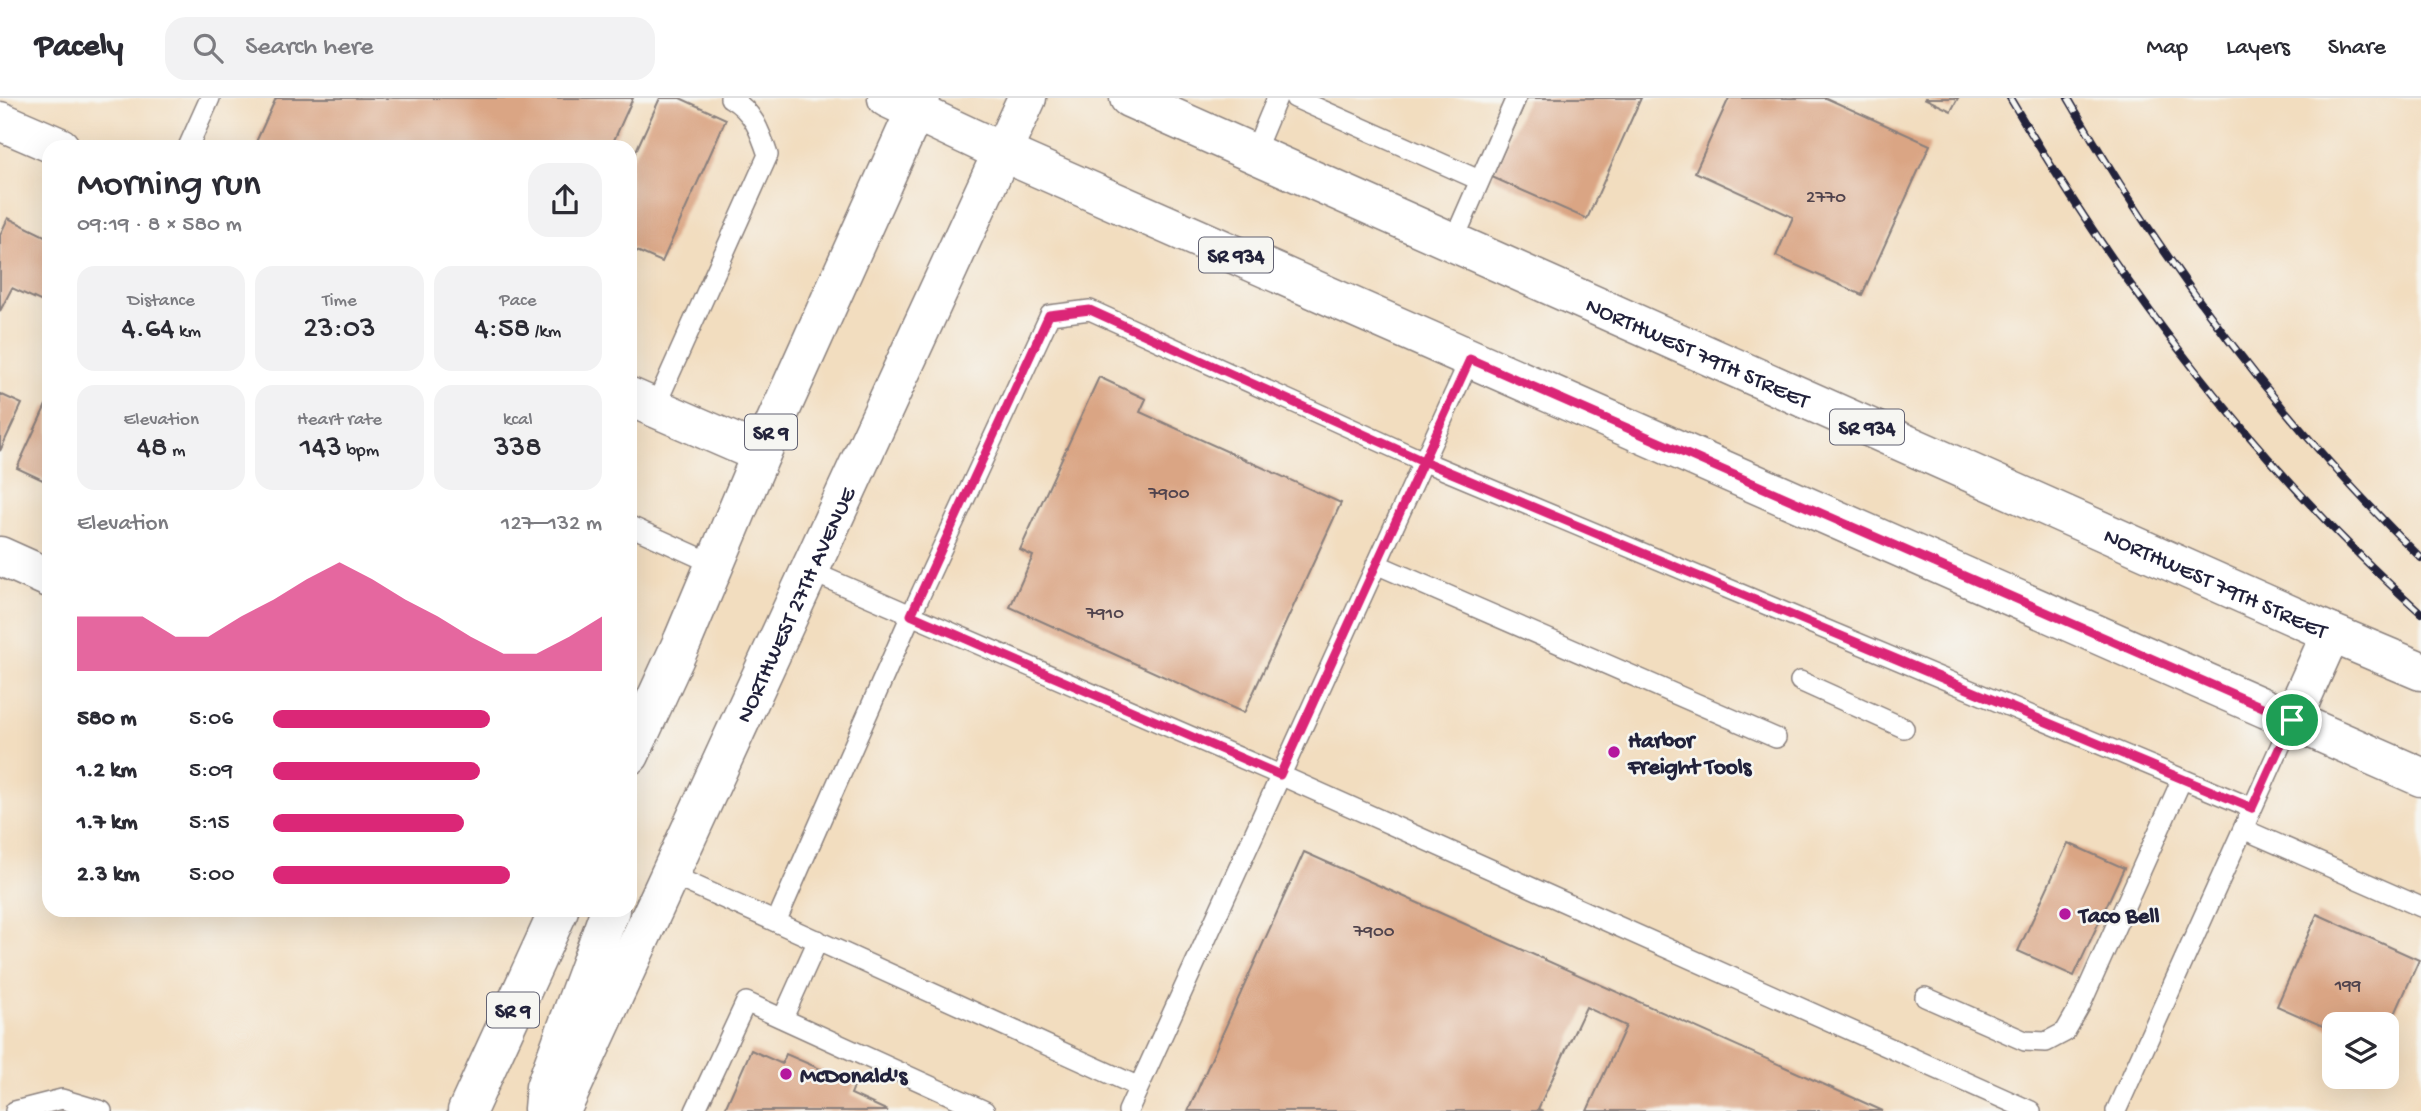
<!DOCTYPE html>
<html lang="en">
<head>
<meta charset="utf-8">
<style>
	body { margin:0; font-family:"Gochi Hand",sans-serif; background:#f2f2f3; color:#2b2b33; height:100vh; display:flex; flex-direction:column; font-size:26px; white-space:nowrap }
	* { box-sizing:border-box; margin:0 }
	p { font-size:23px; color:#7c7c81 }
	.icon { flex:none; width:38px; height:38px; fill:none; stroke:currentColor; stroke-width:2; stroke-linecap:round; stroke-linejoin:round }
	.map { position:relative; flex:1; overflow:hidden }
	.side { position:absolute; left:42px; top:42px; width:595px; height:777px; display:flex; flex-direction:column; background:#fff; border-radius:21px; box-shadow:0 7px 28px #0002 }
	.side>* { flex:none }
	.fabs { position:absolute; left:2322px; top:914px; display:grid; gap:14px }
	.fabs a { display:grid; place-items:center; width:77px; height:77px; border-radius:14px; background:#fff; box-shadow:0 7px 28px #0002; font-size:35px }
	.pin { position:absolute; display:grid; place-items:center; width:60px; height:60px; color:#fff; margin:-30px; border:4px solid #fff; border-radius:50%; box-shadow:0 2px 7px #0007 }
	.round { display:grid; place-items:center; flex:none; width:74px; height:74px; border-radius:21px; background:#f2f2f3 }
	.overview { display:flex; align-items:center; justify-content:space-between; height:119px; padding:0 35px }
	h1 { font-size:38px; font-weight:600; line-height:52px }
	.metrics { display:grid; grid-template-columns:repeat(3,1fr); gap:10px; height:119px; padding:7px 35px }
	.metrics div { display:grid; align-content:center; border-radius:18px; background:#f2f2f3; text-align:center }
	.metrics b { font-size:30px; font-weight:600 }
	.metrics small { font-size:19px; font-weight:400 }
	.metrics p { font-size:19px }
	.chart { height:196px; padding:14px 35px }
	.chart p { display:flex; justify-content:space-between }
	.chart svg { width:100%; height:126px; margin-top:7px; fill:#db2777; opacity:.7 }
	ul { padding:0 35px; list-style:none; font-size:23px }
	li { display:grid; grid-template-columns:112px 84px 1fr; align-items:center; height:52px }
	li i { height:18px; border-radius:9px; background:#db2777 }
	header { display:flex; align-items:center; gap:42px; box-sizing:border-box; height:98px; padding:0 35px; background:#fff; border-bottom:2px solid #e1e1e2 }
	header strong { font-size:33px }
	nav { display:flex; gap:38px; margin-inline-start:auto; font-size:24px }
	.search { width:490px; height:63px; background:#f2f2f3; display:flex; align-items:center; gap:18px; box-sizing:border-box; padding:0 24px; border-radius:21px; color:#7c7c81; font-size:26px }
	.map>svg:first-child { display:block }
</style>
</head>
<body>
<header>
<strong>Pacely</strong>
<div class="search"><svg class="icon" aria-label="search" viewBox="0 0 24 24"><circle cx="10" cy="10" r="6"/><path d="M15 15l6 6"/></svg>Search here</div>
<nav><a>Map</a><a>Layers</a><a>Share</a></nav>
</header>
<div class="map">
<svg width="2421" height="1013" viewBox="0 0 2421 1013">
	<rect width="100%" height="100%" fill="#f6f6f2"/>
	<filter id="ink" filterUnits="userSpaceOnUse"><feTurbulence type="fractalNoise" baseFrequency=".0143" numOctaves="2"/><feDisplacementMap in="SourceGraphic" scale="14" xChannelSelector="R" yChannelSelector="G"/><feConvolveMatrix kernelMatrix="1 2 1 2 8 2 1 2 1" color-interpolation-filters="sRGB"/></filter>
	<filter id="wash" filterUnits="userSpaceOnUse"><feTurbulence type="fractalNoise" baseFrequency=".00686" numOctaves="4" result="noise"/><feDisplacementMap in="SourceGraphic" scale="28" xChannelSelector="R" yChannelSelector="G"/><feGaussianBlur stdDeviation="1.57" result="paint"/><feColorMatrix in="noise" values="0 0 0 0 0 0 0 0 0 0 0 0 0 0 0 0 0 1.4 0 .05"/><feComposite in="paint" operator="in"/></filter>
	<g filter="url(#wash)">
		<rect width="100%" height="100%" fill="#f2ddbf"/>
		<g id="blocks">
			<path fill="#daa584" d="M276,0H633L611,49H268L256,44Z
				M660,0H680L726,21L662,164L630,150V66Z
				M1527,0H1641L1587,121L1492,79Z
				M1729,0H1826L1930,47L1862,197L1776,158L1793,119L1695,74Z
				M1924,0H1958L1951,13Z
				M8,120L49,140V207L12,190L0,213V137Z
				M1099,279L1146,301L1140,314L1341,405L1244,615L1010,509L1033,458L1020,452Z
				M0,296L22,306L0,353Z
				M46,307L49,308V385L17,370Z
				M2068,745L2124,770L2074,878L2018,853Z
				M1304,754L1883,1013H1587L1626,928L1586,909L1538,1011L1543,1013H1188Z
				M2317,816L2419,862L2387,934V926H2334V933L2277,908Z
				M751,952L782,966L786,956L855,986L851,996L888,1013H724Z"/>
		</g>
	</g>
	<g filter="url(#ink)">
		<use href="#blocks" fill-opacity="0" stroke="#8a807d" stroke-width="2"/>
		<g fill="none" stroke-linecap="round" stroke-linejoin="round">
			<defs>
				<path id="service" d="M1295,0L1479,82
					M188,49L210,0
					M1254,55L1277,0
					M1453,144L1516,0
					M655,309L768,57C760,33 753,13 730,0
					M630,428L714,466
					M1376,466L1776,640
					M810,473L911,517L1050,217L1090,212L1423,363L2252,710
					M1800,583L1904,630
					M2243,731L2421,809
					M671,777L776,824
					M1925,899L2025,943L2046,944L2065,934L2081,906L2182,681
					M783,920L818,842
					M1139,989L776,824L911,517L1280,677L2031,1013
					M15,1013L62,1001L102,1013
					M695,1013L746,904L985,1013
					M1128,1013L1470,261
					M2116,1013L2292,622"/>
				<path id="minor" d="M0,23L60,49
					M630,299L761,356
					M0,458L49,480
					M2292,622L2331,535"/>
				<g id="primary">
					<path d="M887,0L1002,54L2421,679"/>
					<path id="s1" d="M1129,0L2331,535L2421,573"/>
					<path d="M630,657L683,542L761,356L921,0"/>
					<path d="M543,1011L545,989L610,812"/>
					<path d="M467,1013L559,812"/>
					<path id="s2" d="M561,1013L1027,0"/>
				</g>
			</defs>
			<use href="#service" stroke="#8a807d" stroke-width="22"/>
			<use href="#minor" stroke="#8a807d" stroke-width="41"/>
			<use href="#primary" stroke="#8a807d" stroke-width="41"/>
			<use href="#service" stroke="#fff" stroke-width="19"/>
			<use href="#minor" stroke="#fff" stroke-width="38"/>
			<use href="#primary" stroke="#fff" stroke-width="38"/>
			<defs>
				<path id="rail" d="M2010,0C2121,189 2258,368 2421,515
					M2068,0C2164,167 2283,325 2421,460"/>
			</defs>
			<use href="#rail" stroke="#22223b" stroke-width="8"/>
			<use href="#rail" stroke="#f6f6f2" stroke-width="5" stroke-dasharray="16" stroke-linecap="butt"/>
		</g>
	</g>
	<g fill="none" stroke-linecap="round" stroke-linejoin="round" filter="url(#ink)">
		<defs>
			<path id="route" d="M2292,622L2252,710L1423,363L1090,212L1049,217L911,517L1280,677C1344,538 1406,399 1470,261L2292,622"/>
		</defs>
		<use href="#route" stroke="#fff" stroke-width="14"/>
		<use href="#route" stroke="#db2777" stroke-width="9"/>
	</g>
	<g fill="#b5179e" stroke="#f6f6f2" stroke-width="2.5">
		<circle cx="1614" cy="654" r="7"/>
		<circle cx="2065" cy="816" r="7"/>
		<circle cx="786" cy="976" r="7"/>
	</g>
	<g text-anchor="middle" stroke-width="5" stroke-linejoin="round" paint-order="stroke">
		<g font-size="19" fill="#50434d">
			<text x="1826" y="104">2770</text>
			<text x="1169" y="400">7900</text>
			<text x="1105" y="520">7910</text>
			<text x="1374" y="838">7900</text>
			<text x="2348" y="892">199</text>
		</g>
		<g fill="#f6f6f2" stroke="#626272" stroke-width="2">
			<rect x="1199" y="139.5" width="74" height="35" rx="5"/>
			<rect x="1830" y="311.5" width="74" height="35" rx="5"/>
			<rect x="745" y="316.5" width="52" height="35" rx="5"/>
			<rect x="487" y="894.5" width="52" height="35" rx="5"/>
		</g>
		<g font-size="21" font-weight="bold" fill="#22223b">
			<text x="1236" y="164">SR 934</text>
			<text x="1867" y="336">SR 934</text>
			<text x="771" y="341">SR 9</text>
			<text x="513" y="919">SR 9</text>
		</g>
		<g font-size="23" fill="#22223b" stroke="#f6f6f2">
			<text dy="8" stroke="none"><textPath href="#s1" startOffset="623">NORTHWEST 79TH STREET</textPath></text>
			<text dy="8" stroke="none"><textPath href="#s1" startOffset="1190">NORTHWEST 79TH STREET</textPath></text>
			<text dy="8" stroke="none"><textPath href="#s2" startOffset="558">NORTHWEST 27TH AVENUE</textPath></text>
		</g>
		<g font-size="23" font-weight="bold" fill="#22223b" stroke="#f6f6f2" text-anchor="start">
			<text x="1628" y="649">Harbor<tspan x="1628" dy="26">Freight Tools</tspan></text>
			<text x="2079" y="824">Taco Bell</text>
			<text x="800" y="984">McDonald's</text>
		</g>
	</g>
</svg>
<div class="fabs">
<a><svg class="icon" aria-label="layers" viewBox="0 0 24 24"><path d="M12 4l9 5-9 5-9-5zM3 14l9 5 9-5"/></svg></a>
</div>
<div class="pin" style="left:2292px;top:622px;background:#1e9e55"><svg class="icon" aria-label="arrive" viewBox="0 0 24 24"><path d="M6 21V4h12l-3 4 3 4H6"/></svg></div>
<section class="side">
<div class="overview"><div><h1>Morning run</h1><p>09:19 · 8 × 580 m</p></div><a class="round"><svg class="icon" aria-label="share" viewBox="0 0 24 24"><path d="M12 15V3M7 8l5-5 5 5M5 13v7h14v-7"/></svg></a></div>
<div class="metrics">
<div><p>Distance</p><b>4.64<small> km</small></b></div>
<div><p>Time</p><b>23:03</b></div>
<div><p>Pace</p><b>4:58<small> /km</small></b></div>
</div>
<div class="metrics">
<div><p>Elevation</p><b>48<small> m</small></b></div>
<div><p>Heart rate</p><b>143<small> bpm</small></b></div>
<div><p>kcal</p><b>338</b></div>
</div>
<div class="chart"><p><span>Elevation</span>127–132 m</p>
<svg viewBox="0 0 160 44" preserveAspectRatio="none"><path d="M0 44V25L10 25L20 25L30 32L40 32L50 25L60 19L70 12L80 6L90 12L100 19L110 25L120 32L130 38L140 38L150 32L160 25V44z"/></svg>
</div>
<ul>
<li><b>580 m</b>5:06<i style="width:66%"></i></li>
<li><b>1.2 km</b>5:09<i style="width:63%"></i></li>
<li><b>1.7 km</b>5:15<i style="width:58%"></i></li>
<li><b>2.3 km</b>5:00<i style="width:72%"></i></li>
</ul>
</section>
</div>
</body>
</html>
